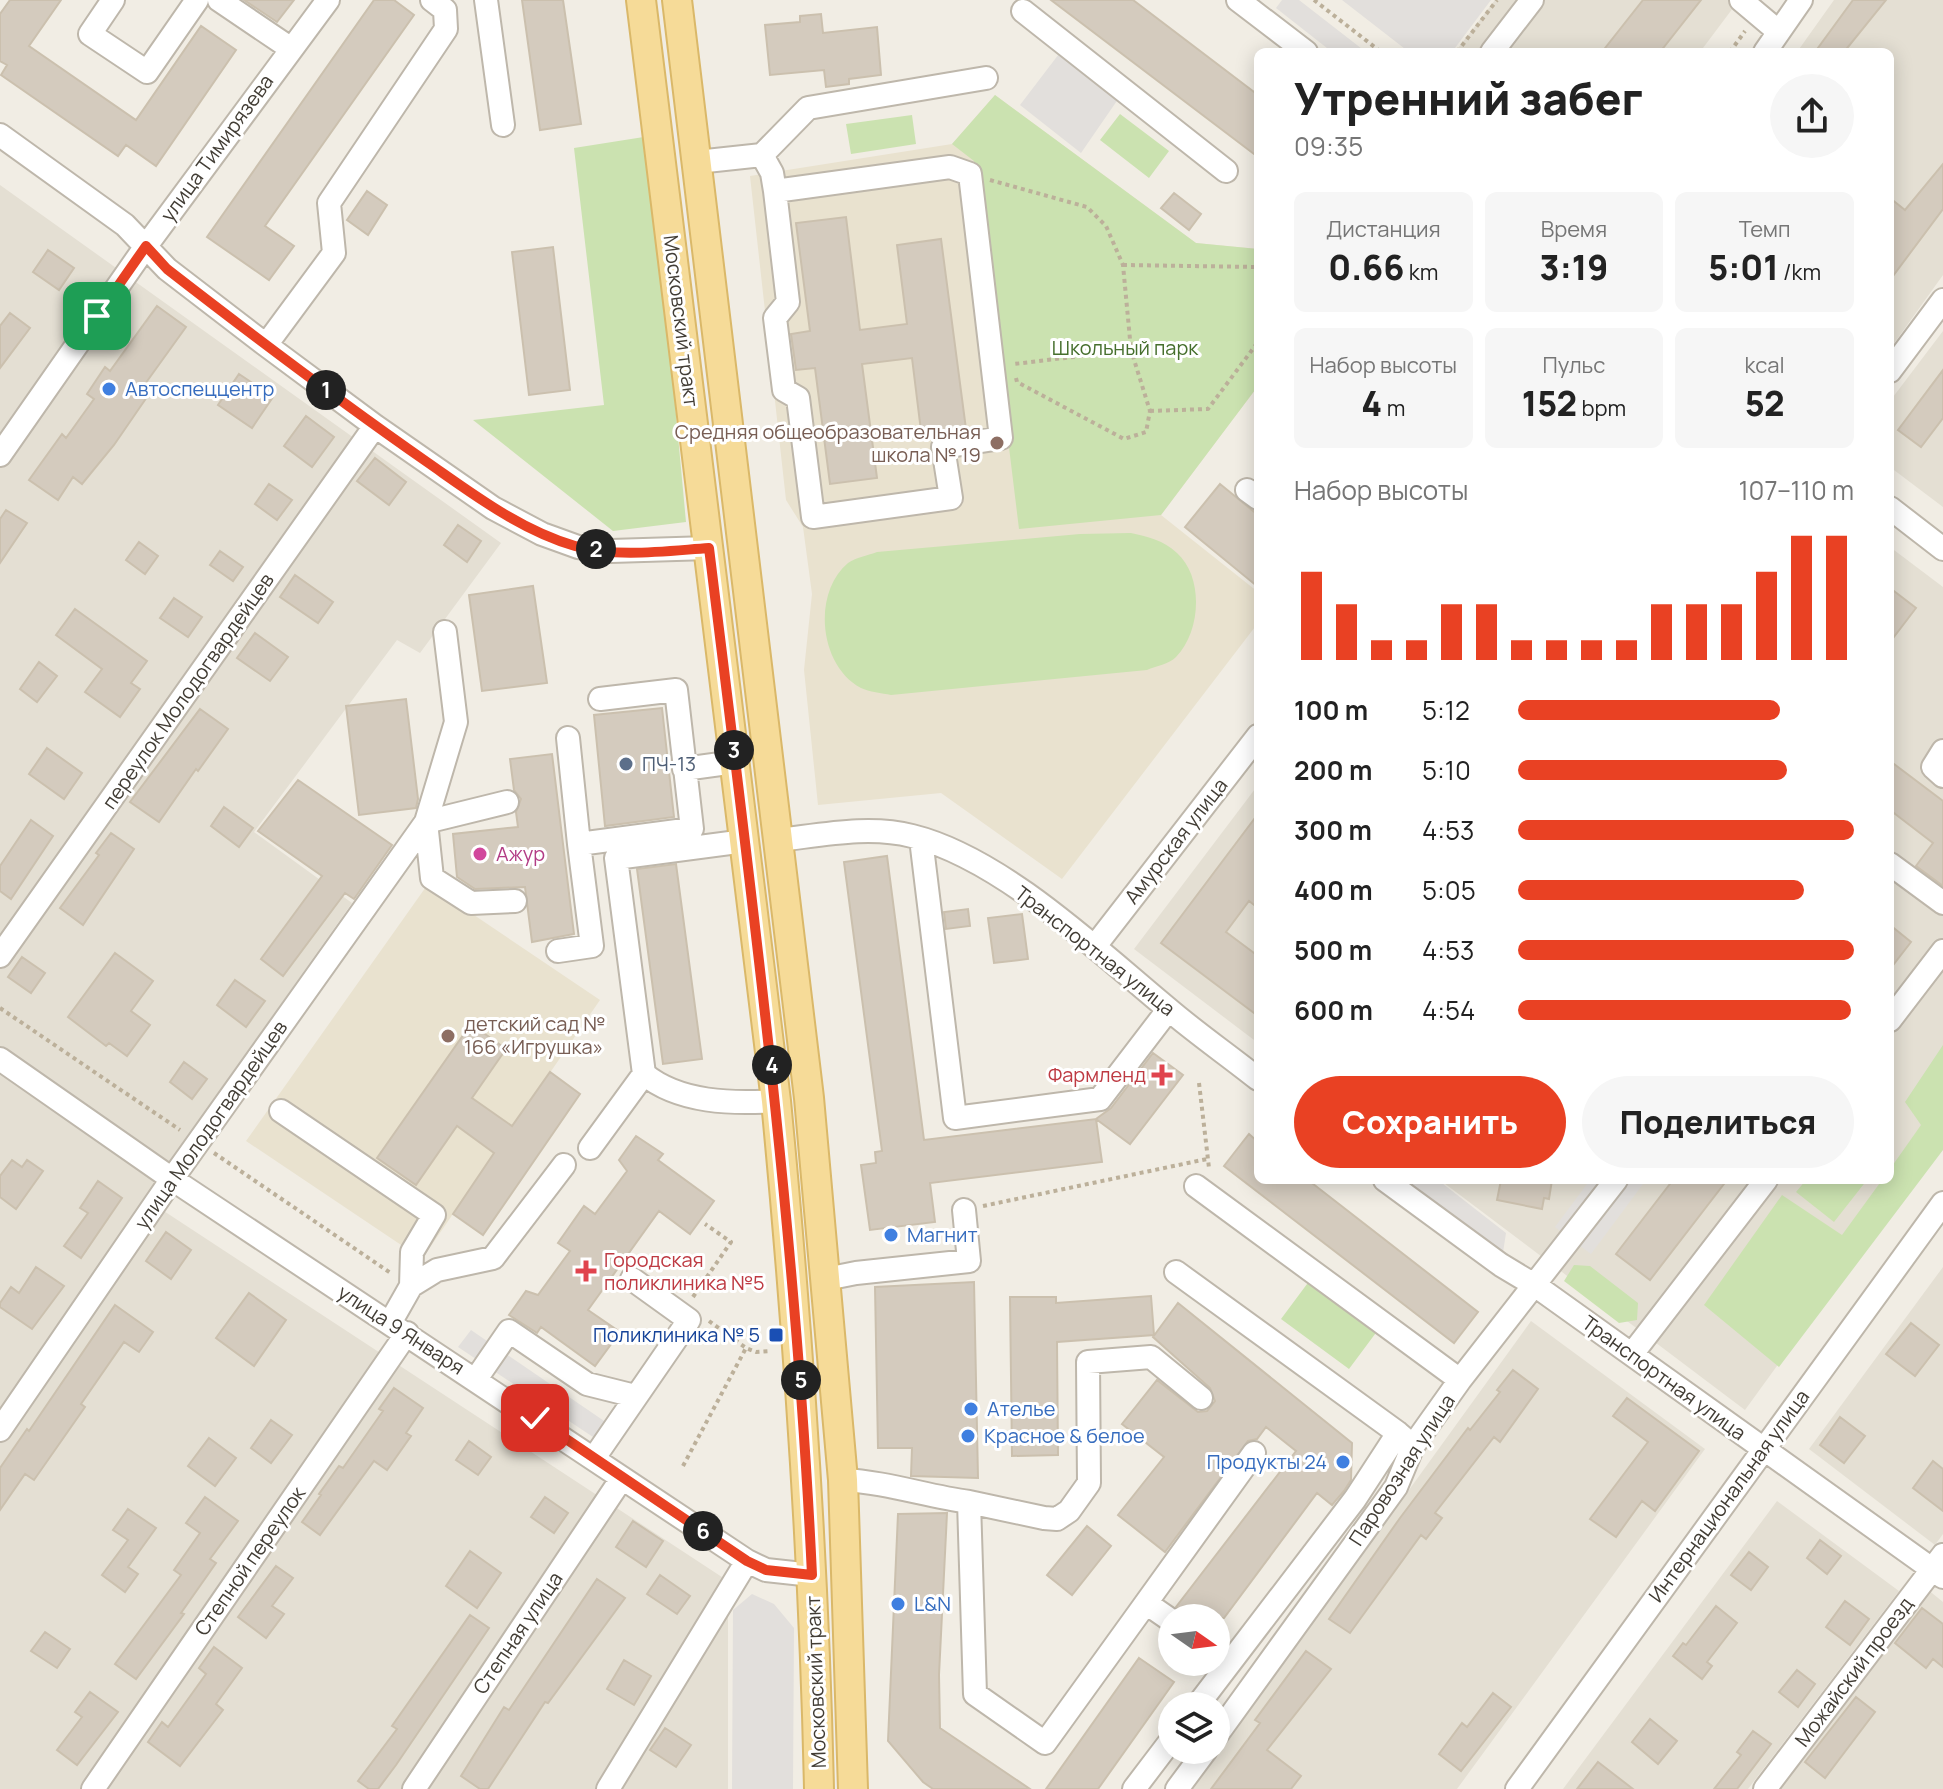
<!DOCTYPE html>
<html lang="ru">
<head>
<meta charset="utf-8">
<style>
	body { margin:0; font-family:Manrope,sans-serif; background:#f6f6f6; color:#222; height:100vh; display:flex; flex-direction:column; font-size:30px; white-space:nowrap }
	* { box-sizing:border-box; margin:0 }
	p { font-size:26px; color:#767676 }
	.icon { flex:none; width:44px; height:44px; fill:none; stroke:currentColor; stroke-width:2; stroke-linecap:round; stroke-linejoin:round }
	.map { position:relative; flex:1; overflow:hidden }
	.details { position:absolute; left:1254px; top:48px; width:640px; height:1136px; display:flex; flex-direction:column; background:#fff; border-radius:12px; box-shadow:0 4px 20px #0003 }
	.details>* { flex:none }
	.needle { width:52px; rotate:104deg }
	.tools { position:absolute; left:1158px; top:1604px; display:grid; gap:16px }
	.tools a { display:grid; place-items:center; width:72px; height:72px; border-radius:50%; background:#fff; box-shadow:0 4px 20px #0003; font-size:40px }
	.pin { position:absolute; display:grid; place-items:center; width:68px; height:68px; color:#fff; margin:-34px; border-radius:16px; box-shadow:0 4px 12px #0006 }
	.km { position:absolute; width:40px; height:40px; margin:-20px; border-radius:50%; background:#222; color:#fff; font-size:22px; line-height:40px; text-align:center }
	.round { display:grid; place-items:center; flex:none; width:84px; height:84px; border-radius:42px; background:#f6f6f6 }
	.summary { display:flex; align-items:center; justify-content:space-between; height:136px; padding:0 40px }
	h1 { font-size:44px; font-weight:800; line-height:60px }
	.figures { display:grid; grid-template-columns:repeat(3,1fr); gap:12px; height:136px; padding:8px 40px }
	.figures div { display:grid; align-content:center; border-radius:12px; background:#f6f6f6; text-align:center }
	.figures b { font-size:34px; font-weight:800 }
	.figures small { font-size:22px; font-weight:400 }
	.figures p { font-size:22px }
	.chart { height:224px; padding:16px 40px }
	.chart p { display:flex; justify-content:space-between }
	.chart svg { width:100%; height:144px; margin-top:8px; stroke:#e94123; stroke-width:6 }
	.cta { display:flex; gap:16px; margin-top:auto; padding:16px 40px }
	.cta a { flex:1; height:92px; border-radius:48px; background:#e94123; color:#fff; font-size:32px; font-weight:800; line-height:92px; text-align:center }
	.cta a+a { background:#f6f6f6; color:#222 }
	ul { padding:0 40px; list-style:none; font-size:26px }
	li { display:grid; grid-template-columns:128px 96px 1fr; align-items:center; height:60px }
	li i { height:20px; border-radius:10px; background:#e94123 }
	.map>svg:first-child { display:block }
</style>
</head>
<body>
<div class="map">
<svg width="1943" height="1789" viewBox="0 0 1943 1789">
	<rect width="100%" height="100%" fill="#f1ede4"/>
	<path fill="#e4dfd3" d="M1495,0H1739L1700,52H1455Z
		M1834,0H1943V275L1890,349V52H1797Z
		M0,185L501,543L420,653L397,640L254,832L352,903L144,1198L728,1581V1789H0Z
		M1943,331V507L1890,467V401Z
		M1890,547L1943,587V1137L1745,1410L1440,1180H1890Z
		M1258,785V1043L1134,949Z
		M1943,1267V1534L1935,1545L1809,1449Z
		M1531,1321L1705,1449L1457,1789H1193Z
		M1777,1501L1899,1591L1748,1789H1563Z
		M1927,1589L1943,1602V1789H1775Z"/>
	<path fill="#e9e2cf" d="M995,95L1196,243L1258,249V386L1161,515L1258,592V623L1062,879L941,793L818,805L804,670L812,594L803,527L786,500L750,176L952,144Z
		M428,884L600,1000L422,1259L246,1141Z"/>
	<path fill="#cbe2b0" d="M995,95L1196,243L1258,249V386L1161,515L1019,529L974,161L952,144Z
		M1120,114L1169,151L1149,178L1100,140Z
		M912,115L916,144L851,154L846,124Z
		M650,136L686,522L613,531L473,420L604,405L574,148Z
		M1131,533C1149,537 1163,540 1177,553C1204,577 1201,632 1176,657C1169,664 1156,666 1147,670L891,695C882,693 869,692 861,688C819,666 812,593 848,563C855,558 869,555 877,552L1080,534Z
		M1943,1045V1150L1779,1367L1704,1305L1782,1195L1842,1235L1882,1180H1890V1169L1921,1125L1905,1102Z
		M1806,1180H1867L1834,1222L1796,1192Z
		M1574,1265L1590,1266L1638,1303L1637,1320L1619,1323L1564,1281Z
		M1310,1280L1378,1330L1349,1369L1281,1319Z"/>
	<path fill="#e2dfdc" d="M1282,0H1299L1366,52H1332L1276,8Z
		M1342,0H1491L1452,52H1409Z
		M1065,46L1123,92L1081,153L1020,105Z
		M1388,1180H1438L1506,1233L1501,1265Z
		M1590,1180H1646L1591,1254L1555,1227Z
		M471,1330L610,1425L599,1441L458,1347Z
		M752,1594L774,1604L794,1628L793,1789H732L733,1610Z"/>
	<path fill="#d4cbbe" stroke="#cbc0ae" stroke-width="2" d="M10,0H61L29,46L136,120L201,26L236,50L156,166L126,145L118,156L1,75L7,65L0,61V14Z
		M244,0H294L277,22Z
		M374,0H394L414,15L265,226L294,246L269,280L207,237Z
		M522,0H563L581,124L540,130Z
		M1051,0H1133L1258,95V157Z
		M1643,0H1701L1660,52H1602Z
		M1853,0H1886L1844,52H1815Z
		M821,14L823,33L877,27L881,75L849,79V84L826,87L824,70L770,75L765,25L800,22V16Z
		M1943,164V209L1890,280V198L1905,210Z
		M367,191L387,205L368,235L347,220Z
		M1174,193L1201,214L1189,230L1161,208Z
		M846,217L860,330L907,324L897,245L941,239L966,429L922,439L912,358L862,364L877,478L830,484L815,368L796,370L791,334L810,331L796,223Z
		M553,247L570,390L529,395L512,252Z
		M48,250L74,268L59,290L33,272Z
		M157,306L186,327L140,391L147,397L114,445L82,484L73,477L58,500L29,480L62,434L66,438L94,399L87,394L105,367L110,371Z
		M10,313L30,328L0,368V326Z
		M1943,370V418L1921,447L1898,430Z
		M239,374L273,397L252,428L218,405Z
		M306,416L334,437L312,467L284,446Z
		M375,458L406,482L389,505L357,481Z
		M269,484L292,500L277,520L255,504Z
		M1220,484L1258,515V587L1185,527Z
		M6,510L27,523L0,563V519Z
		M458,525L481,541L467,562L444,545Z
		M139,542L158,556L145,574L126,560Z
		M220,551L243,567L233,581L210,565Z
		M295,575L333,602L318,623L280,597Z
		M533,586L547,683L482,691L469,595Z
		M1890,588L1916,608L1890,642Z
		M174,598L202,617L188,637L160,618Z
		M75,609L147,661L131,683L140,689L120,717L85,692L102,669L56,635Z
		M255,633L288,657L270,681L237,658Z
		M39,662L57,676L37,702L20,689Z
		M406,699L418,799L416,808L359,815L346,706Z
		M662,708L674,817L605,826L594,715Z
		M200,709L228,729L198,771L196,769L159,822L130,802Z
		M47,748L82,773L64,799L29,774Z
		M552,754L574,934L532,942L525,887L475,889L457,877L453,834L518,827L516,812L521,799L514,790L510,759Z
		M1890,761L1943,801V886L1916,866L1933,843L1890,810Z
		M298,780L392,845L354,899L345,893L283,976L261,959L322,876L258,831Z
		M224,807L253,828L239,847L211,826Z
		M1258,814V908L1249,901L1226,932L1258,956V1016L1161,943Z
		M31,820L53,836L11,899L0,891V866Z
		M111,833L134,849L83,925L60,908L99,855L96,853Z
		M887,856L924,1140L1096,1119L1102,1162L930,1183L935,1222L870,1230L861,1165L876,1163L875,1152L882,1151L844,862Z
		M676,864L702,1059L663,1064L637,869Z
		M968,909L970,926L946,929L944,912Z
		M1022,914L1028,959L994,963L988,918Z
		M1890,925L1911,942L1890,969Z
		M115,953L153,981L131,1011L150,1025L127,1056L109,1043L106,1046L68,1017Z
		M22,957L45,973L31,993L8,977Z
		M235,980L265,1001L246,1027L217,1005Z
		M471,1024L506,1049L472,1098L512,1126L550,1072L580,1094L483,1235L453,1214L494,1153L457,1126L416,1185L377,1158Z
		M1153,1053L1183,1075L1130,1144L1096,1119L1111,1108Z
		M184,1062L207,1079L192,1099L170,1082Z
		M1249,1134L1258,1142V1180H1308L1478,1312L1454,1343L1224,1166Z
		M636,1136L663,1154L658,1160L714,1201L690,1234L659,1211L588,1310L620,1332L595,1366L541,1327L537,1333L509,1315L526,1291L538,1295L570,1251L558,1243L584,1206L595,1214L627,1171L619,1160Z
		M12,1160L22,1167L27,1160L43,1171L16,1209L0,1197V1176Z
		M1501,1180H1552L1549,1199L1544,1198L1542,1209L1497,1200Z
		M1673,1180H1727L1650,1280L1616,1254Z
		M98,1181L122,1198L81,1258L64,1246L88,1213L80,1208Z
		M166,1232L191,1250L171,1279L146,1261Z
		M36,1267L64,1286L32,1329L0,1307V1303L11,1287L19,1293Z
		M974,1282L978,1478L911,1476L912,1448H878L875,1287Z
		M249,1293L286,1320L254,1366L216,1338Z
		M1151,1296L1154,1335L1057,1342L1058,1455L1012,1456L1010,1297H1056V1303Z
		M1178,1303L1352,1443L1351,1480L1344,1491L1332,1505L1317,1493L1224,1618H1185L1176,1607L1296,1451L1266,1427L1257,1439L1248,1441L1165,1552L1118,1515L1164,1457L1122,1424L1157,1380L1198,1412L1207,1411L1215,1401L1210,1388L1153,1337Z
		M115,1305L153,1332L139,1352L124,1342L81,1404L85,1407L34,1480L25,1474L0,1510V1468L27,1429L29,1431Z
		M1911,1323L1939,1345L1915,1376L1886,1354Z
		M1513,1370L1538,1389L1500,1442L1494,1437L1435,1513L1442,1518L1426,1539L1421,1535L1350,1633L1329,1619L1400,1518L1468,1428L1470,1430L1500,1392L1497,1390Z
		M394,1388L423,1408L406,1433L411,1436L387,1470L374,1461L320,1535L302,1522L321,1495L319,1494L339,1466L343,1468L383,1411L379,1409Z
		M1627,1398L1699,1451L1655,1511L1642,1501L1616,1537L1590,1519L1648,1442L1613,1416Z
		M1840,1417L1865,1436L1844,1463L1820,1445Z
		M271,1420L292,1435L271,1463L251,1448Z
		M209,1438L236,1458L215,1486L188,1466Z
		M469,1441L491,1457L478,1475L456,1460Z
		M1933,1461L1943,1469V1511L1913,1488Z
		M205,1497L238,1521L210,1559L216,1563L181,1613L184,1614L136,1679L115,1664L181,1575L174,1570L200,1533L186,1523Z
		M545,1497L568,1513L554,1533L531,1517Z
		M128,1509L156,1528L128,1567L138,1574L125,1592L102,1575L128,1540L113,1530Z
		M947,1513L939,1675L940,1728L1030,1789H933L923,1782L888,1741L898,1514Z
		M633,1521L663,1541L646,1567L616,1547Z
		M1087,1526L1111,1546L1072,1595L1047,1575Z
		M1820,1540L1841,1556L1827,1574L1807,1558Z
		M470,1551L501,1573L477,1608L446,1586Z
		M1749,1552L1768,1567L1751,1590L1731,1575Z
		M276,1566L293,1578L272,1606L284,1614L266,1638L238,1617Z
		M660,1575L690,1596L677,1614L647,1594Z
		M597,1579L625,1598L548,1703L545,1702L488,1789H480L461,1776L504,1707L509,1710Z
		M1845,1601L1869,1619L1850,1645L1826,1627Z
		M1716,1606L1737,1623L1707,1662L1712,1666L1702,1679L1673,1656L1683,1643L1686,1645Z
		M1922,1608L1943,1624V1667L1933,1659L1926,1668L1895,1643Z
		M470,1615L489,1628L396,1765L378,1789H369L358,1781L397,1729L392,1726Z
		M45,1632L70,1649L57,1668L31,1651Z
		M214,1647L242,1668L216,1704L223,1710L180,1766L148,1742L162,1722L168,1727L206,1674L199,1668Z
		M1306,1651L1331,1669L1267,1750L1301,1776L1291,1789H1211L1260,1723L1255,1720Z
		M1139,1658L1174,1682L1098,1789H1046Z
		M624,1660L651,1676L634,1705L607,1689Z
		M1797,1670L1815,1684L1798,1707L1779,1692Z
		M90,1692L118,1712L77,1765L57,1750L82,1717L75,1712Z
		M1493,1693L1511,1707L1461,1771L1439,1754L1462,1723L1467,1727Z
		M1856,1697L1875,1712L1825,1778L1805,1762Z
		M1650,1719L1677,1741L1658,1764L1632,1742Z
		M665,1728L691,1745L676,1767L650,1750Z
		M1753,1731L1771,1744L1737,1789H1714L1741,1755L1737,1752Z
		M1598,1762L1633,1789H1577Z"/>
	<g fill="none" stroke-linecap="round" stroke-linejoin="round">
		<defs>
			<path id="minor" d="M113,0L90,34L147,72L197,0
				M219,0L290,48
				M486,0L503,125
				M1238,0L1306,52
				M1741,0L1779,32
				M1023,11L1226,171
				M1492,52L1532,0
				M1765,52L1801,0
				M0,135L125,225L167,269L266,345L375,426L493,508L542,534L578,547L611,551L709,548
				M762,155L772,173L775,191L788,302L775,318L784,390L798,398L813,517L951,498L943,447L1001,438L970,174L950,167L775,191
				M697,162L762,155L808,108L986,78
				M266,345L334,253L329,203L446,29L445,10L432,0
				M1890,371L1943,300
				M0,455L146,246L328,0
				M1247,490L1258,498
				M1890,508L1943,549
				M445,632L456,722L426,822L432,878L471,903L515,901
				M568,738L579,844L692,829L676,690L600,699
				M1943,751L1933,767L1943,776
				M684,769L735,762
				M426,822L507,802
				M921,839L955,1118L1100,1099L1168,1010
				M779,840C822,835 869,825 912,836C1001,858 1097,950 1167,1008C1196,1033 1228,1055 1258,1079
				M745,841L616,858L644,1074C679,1103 733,1104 776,1101
				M1890,864L1943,903
				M1095,946L1258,736
				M558,951L592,946L579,844
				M0,956L375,426
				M1890,1020L1943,951
				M0,1059L172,1179L747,1561L766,1570L812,1575
				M281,1111L434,1215L412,1252L411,1286L390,1323
				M590,1148L644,1074
				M1385,1180L1501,1265L1536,1286L1943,1577
				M1196,1186L1460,1380
				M1176,1272L1398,1433
				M826,1279L856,1273L969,1261L964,1210
				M411,1286L437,1270L493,1258L564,1165
				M1632,1354L1766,1180
				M476,1379L509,1331L587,1384L635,1396
				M0,1430L172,1179L426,822
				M594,1458L689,1320L632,1279
				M843,1480C886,1482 926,1496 969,1502L975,1694L1045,1743L1146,1603
				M969,1502L1044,1518L1057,1519L1069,1511L1089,1483L1088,1362L1151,1357L1201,1398
				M1172,1621L1146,1603L1254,1453
				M1197,1706L1355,1499L1398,1433L1413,1446
				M1216,1736L1396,1487L1413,1446L1460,1380L1616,1180
				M93,1789L407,1333
				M414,1789L622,1478
				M608,1789L747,1561
				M1134,1789L1172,1739
				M1177,1789L1206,1750
				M1517,1789L1943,1203
				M1765,1789L1943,1555"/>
			<path id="major" d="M641,0L776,1101C798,1330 814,1559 819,1789
				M677,0L809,1098L843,1480L853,1789"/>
		</defs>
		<use href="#minor" stroke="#beb7ab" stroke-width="26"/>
		<use href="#major" stroke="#dab869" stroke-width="32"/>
		<path stroke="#bcb09a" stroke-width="4" stroke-dasharray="4 4" stroke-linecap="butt" d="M1314,0L1381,52
			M1457,52L1497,0
			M1730,52L1745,31
			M990,180L1087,207L1106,226L1123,265L1131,350L1014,364
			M1123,265L1258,267
			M1016,378L1017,382L1124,439L1146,432L1150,411L1131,350
			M1150,411L1208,409L1258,342
			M0,1008L180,1130
			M1199,1083L1209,1168
			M214,1153L392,1274
			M983,1206L1207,1159
			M693,1297L731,1242L705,1224
			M709,1321L746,1348
			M683,1466L746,1348L756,1352L771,1351"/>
		<use href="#minor" stroke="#fff" stroke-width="22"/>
		<use href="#major" stroke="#f6db98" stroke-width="28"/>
	</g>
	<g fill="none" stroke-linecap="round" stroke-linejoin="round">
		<defs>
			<path id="route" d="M97,316L146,246L167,269C252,335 338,400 427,462C473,494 520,530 575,546C616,558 666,551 709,548C751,890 796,1231 812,1575L766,1570L747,1561L535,1418"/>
		</defs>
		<use href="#route" stroke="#fff" stroke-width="16"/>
		<use href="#route" stroke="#e94123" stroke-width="10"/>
	</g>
	<g fill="#3f7fe0" stroke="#fff" stroke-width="3">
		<circle cx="109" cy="389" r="8"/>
		<circle cx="891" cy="1235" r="8"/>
		<circle cx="971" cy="1409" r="8"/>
		<circle cx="968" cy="1436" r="8"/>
		<circle cx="1343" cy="1462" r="8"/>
		<circle cx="898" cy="1604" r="8"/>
	</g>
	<g fill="#8d6e63" stroke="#fff" stroke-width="3">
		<circle cx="997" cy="443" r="8"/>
		<circle cx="448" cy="1036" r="8"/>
	</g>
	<circle fill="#5c6f8a" stroke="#fff" stroke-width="3" cx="626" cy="764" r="8"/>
	<circle fill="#d1479c" stroke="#fff" stroke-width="3" cx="480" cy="854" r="8"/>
	<g fill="#e0444e" stroke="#fff" stroke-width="3">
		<path d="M1158 1063h8v8h8v8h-8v8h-8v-8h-8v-8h8z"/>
		<path d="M582 1259h8v8h8v8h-8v8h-8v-8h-8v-8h8z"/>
	</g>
	<rect fill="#1a4fb4" stroke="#fff" stroke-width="3" x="768" y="1327" width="16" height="16" rx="4"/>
	<g text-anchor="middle" stroke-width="6" stroke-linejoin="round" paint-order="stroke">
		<g font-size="20" fill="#423d35" stroke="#fff">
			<text transform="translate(217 148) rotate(-54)" y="7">улица Тимирязева</text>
			<text transform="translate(681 321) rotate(83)" y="7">Московский тракт</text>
			<text transform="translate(188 691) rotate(-55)" y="7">переулок Молодогвардейцев</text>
			<text transform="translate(1176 841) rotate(-52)" y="7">Амурская улица</text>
			<text transform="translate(1095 951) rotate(38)" y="7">Транспортная улица</text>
			<text transform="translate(211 1125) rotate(-55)" y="7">улица Молодогвардейцев</text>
			<text transform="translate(401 1330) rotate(33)" y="7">улица 9 Января</text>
			<text transform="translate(1664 1378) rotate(36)" y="7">Транспортная улица</text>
			<text transform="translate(1402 1470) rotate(-57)" y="7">Паровозная улица</text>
			<text transform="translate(1729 1496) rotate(-54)" y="7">Интернациональная улица</text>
			<text transform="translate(250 1561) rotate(-55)" y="7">Степной переулок</text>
			<text transform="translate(518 1633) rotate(-56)" y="7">Степная улица</text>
			<text transform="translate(1854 1672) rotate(-53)" y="7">Можайский проезд</text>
			<text transform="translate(816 1682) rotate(-92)" y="7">Московский тракт</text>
		</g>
		<g font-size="20" fill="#466f2d" stroke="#fff">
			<text x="1125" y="355">Школьный парк</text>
		</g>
		<g font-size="20" fill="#366cbe" stroke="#fff" text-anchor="start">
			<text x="125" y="396">Автоспеццентр</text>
			<text x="907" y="1242">Магнит</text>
			<text x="987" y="1416">Ателье</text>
			<text x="984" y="1443">Красное &amp; белое</text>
			<text x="1327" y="1469" text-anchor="end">Продукты 24</text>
			<text x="914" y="1611">L&amp;N</text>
		</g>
		<g font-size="20" fill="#785e54" stroke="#fff" text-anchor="end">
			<text x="981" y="439">Средняя общеобразовательная<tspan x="981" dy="23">школа № 19</tspan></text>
			<text x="464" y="1031" text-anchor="start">детский сад №<tspan x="464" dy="23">166 «Игрушка»</tspan></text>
		</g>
		<g font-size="20" fill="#4e5e75" stroke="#fff" text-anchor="start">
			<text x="642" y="771">ПЧ-13</text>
		</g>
		<g font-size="20" fill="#b23c85" stroke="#fff" text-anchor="start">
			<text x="496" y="861">Ажур</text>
		</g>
		<g font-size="20" fill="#be3a42" stroke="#fff" text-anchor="end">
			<text x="1146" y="1082">Фармленд</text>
			<text x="604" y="1267" text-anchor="start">Городская<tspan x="604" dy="23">поликлиника №5</tspan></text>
		</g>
		<g font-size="20" fill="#164399" stroke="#fff" text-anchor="end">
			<text x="760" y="1342">Поликлиника № 5</text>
		</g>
	</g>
</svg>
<div class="tools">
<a><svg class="needle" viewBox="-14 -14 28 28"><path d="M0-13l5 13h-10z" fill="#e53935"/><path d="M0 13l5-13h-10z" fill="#767676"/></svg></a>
<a><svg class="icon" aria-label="layers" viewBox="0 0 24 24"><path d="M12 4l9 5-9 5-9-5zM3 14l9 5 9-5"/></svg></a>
</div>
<div class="pin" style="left:97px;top:316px;background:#1e9e55"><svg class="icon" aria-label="arrive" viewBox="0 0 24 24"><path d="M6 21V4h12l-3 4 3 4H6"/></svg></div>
<div class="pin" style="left:535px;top:1418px;background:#d93025"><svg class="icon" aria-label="check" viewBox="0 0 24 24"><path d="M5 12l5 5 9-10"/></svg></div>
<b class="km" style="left:326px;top:390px">1</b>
<b class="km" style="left:596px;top:549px">2</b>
<b class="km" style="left:734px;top:750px">3</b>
<b class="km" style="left:772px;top:1065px">4</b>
<b class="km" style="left:801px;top:1380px">5</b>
<b class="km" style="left:703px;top:1531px">6</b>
<section class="details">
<div class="summary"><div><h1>Утренний забег</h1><p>09:35</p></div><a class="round"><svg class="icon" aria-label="share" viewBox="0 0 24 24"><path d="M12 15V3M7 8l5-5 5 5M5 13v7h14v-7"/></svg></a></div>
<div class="figures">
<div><p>Дистанция</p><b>0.66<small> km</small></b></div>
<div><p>Время</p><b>3:19</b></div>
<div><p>Темп</p><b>5:01<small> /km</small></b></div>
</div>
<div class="figures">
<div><p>Набор высоты</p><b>4<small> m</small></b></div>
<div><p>Пульс</p><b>152<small> bpm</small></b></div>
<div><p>kcal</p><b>52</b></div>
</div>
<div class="chart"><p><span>Набор высоты</span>107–110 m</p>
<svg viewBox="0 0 160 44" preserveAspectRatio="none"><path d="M5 44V17M15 44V27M25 44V38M35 44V38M45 44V27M55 44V27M65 44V38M75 44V38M85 44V38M95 44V38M105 44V27M115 44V27M125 44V27M135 44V17M145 44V6M155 44V6"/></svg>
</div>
<ul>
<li><b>100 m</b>5:12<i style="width:78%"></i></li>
<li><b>200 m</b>5:10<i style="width:80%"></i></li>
<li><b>300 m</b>4:53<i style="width:100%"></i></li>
<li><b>400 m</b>5:05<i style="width:85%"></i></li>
<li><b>500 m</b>4:53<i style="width:100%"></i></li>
<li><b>600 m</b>4:54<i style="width:99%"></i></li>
</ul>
<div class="cta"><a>Сохранить</a><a>Поделиться</a></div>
</section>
</div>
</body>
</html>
